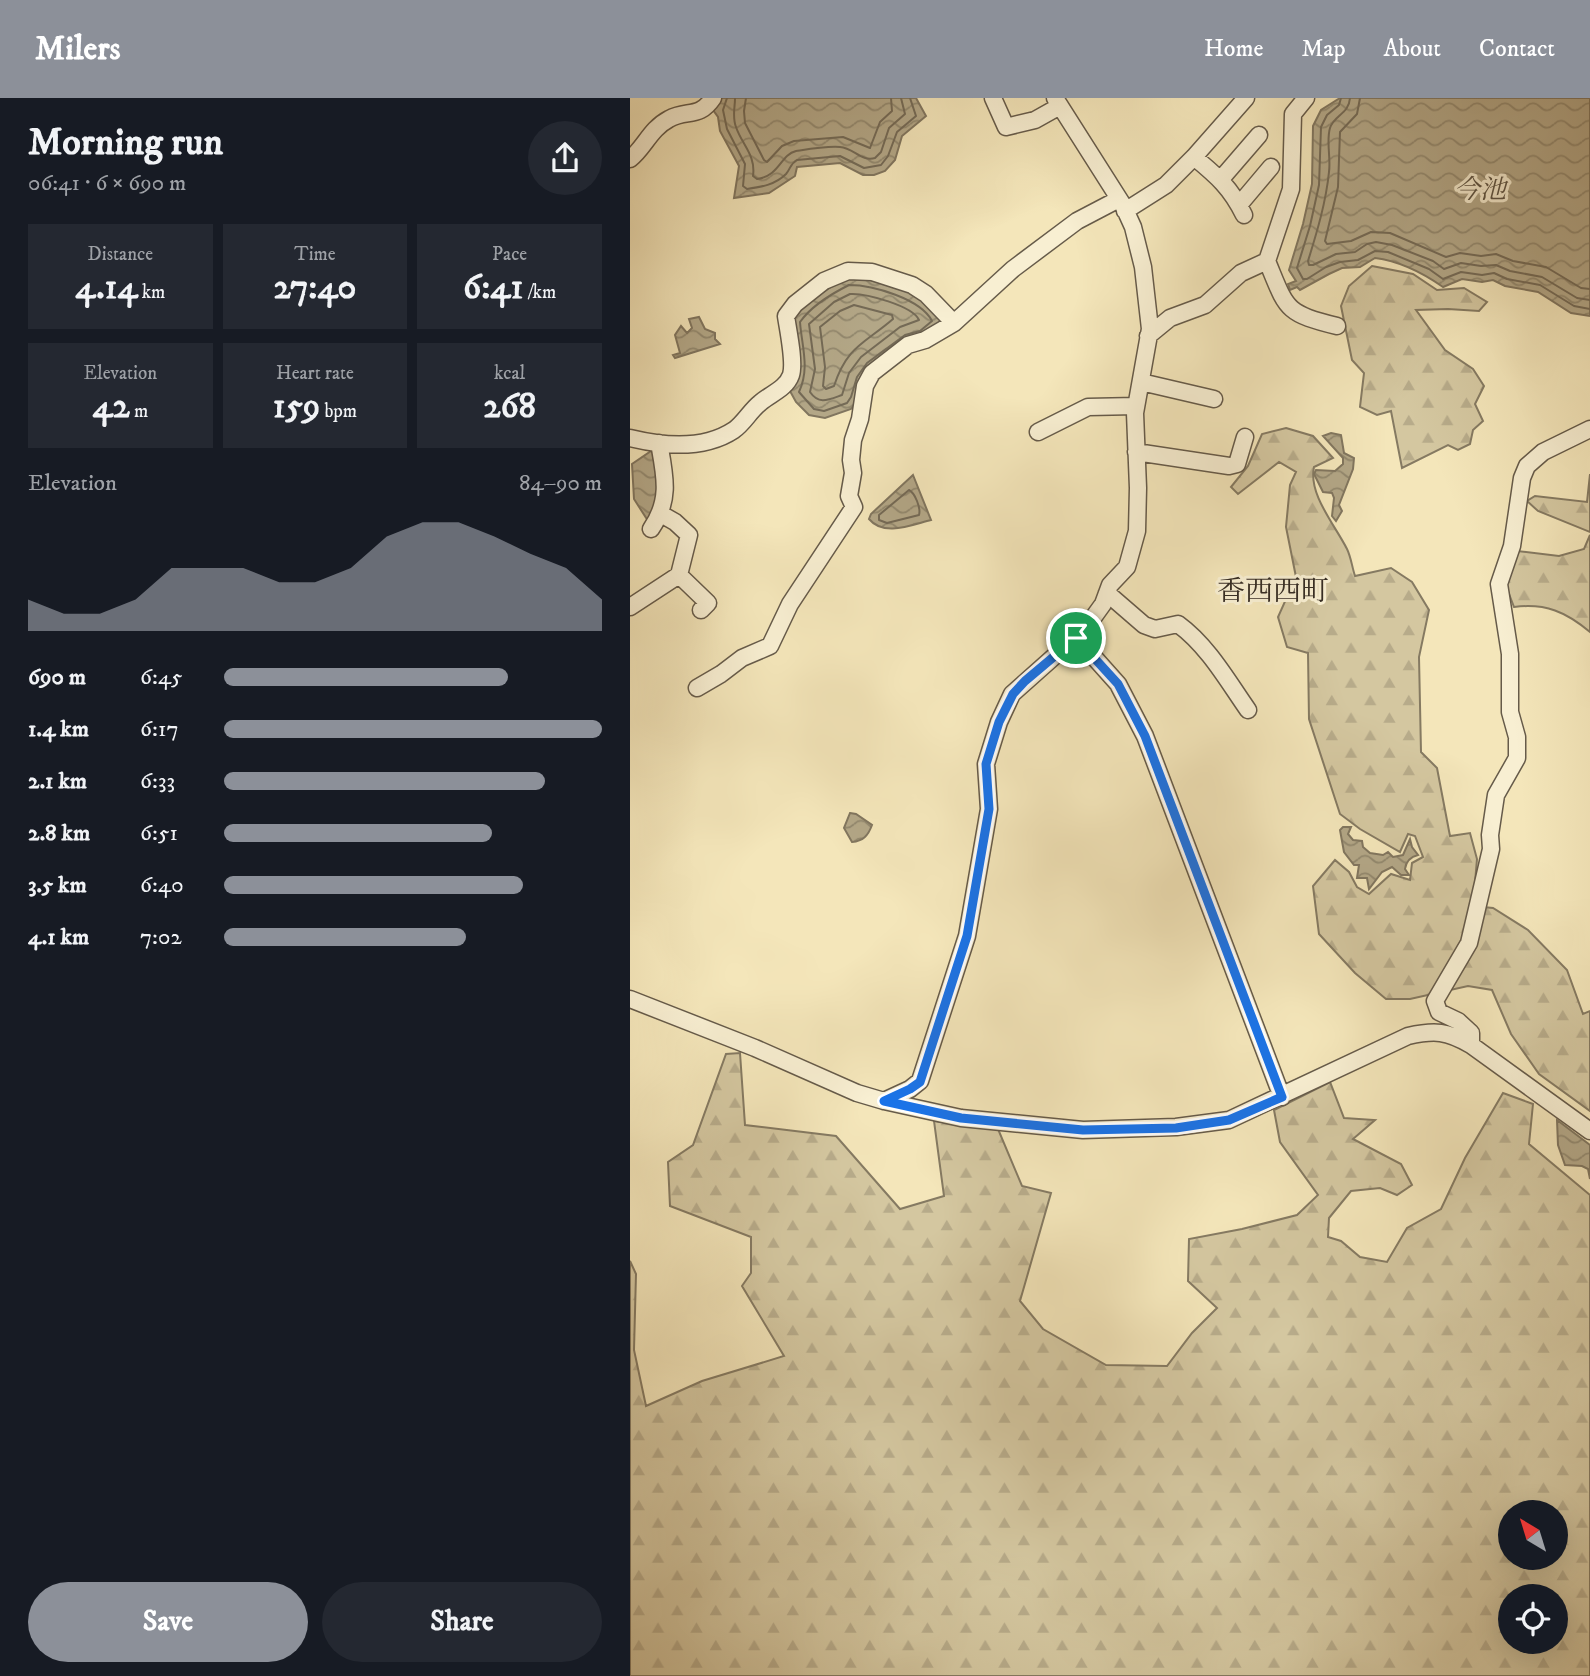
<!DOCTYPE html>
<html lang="en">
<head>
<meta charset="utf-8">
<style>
	body { margin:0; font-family:"IM FELL DW Pica","Noto Serif JP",serif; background:#242831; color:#f1f3f6; height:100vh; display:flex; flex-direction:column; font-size:26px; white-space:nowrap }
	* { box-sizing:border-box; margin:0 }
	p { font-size:23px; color:#9ea1a6 }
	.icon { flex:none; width:38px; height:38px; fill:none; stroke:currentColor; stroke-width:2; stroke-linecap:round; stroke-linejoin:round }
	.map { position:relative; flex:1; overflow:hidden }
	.drawer { display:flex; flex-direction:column; background:#171b24; width:630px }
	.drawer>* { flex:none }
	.needle { width:46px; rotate:322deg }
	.controls { position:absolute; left:868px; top:1402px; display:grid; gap:14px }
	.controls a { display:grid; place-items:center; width:70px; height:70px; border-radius:50%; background:#171b24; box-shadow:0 7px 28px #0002; font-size:35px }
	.pin { position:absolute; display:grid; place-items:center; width:60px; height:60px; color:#fff; margin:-30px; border:4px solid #fff; border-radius:50%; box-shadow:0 2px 7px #0007 }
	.round { display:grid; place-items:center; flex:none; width:74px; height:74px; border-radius:37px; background:#242831 }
	.overview { display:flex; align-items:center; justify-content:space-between; height:119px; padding:0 28px }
	h1 { font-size:38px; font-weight:700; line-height:52px }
	.figures { display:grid; grid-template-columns:repeat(3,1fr); gap:10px; height:119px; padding:7px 28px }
	.figures div { display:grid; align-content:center; border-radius:0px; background:#242831; text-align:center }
	.figures b { font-size:35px; font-weight:700 }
	.figures small { font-size:19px; font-weight:400 }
	.figures p { font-size:19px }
	.chart { height:196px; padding:14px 28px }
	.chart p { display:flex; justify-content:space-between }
	.chart svg { width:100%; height:126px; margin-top:7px; fill:#8c9099; opacity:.7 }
	.button { display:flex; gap:14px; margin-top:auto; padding:14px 28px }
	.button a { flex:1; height:80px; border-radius:42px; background:#8c9099; color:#fff; font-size:28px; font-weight:700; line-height:80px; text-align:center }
	.button a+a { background:#242831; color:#f1f3f6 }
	ul { padding:0 28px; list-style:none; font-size:23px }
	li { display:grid; grid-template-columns:112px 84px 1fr; align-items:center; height:52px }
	li i { height:18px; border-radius:9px; background:#8c9099 }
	header { display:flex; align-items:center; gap:42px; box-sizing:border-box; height:98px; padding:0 35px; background:#8c9099; color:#fff }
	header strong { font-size:33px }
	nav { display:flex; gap:38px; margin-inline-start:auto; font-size:24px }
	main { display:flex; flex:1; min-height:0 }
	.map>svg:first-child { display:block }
</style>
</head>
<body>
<header>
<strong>Milers</strong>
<nav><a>Home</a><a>Map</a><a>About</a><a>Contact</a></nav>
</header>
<main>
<section class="drawer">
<div class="overview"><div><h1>Morning run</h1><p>06:41 · 6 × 690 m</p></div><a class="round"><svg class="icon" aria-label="share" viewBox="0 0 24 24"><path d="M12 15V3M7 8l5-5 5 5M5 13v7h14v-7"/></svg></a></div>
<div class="figures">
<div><p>Distance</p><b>4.14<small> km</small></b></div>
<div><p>Time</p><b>27:40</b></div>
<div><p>Pace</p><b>6:41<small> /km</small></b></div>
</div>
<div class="figures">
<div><p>Elevation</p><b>42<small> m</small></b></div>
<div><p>Heart rate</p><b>159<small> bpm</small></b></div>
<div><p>kcal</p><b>268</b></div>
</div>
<div class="chart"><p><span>Elevation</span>84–90 m</p>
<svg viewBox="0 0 160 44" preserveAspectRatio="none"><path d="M0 44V33L10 38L20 38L30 33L40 22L50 22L60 22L70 27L80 27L90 22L100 11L110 6L120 6L130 11L140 17L150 22L160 33V44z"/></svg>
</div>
<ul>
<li><b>690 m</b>6:45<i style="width:75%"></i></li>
<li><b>1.4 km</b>6:17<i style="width:100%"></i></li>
<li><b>2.1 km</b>6:33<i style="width:85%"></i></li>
<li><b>2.8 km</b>6:51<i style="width:71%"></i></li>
<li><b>3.5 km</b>6:40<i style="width:79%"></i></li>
<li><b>4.1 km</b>7:02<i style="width:64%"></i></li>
</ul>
<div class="button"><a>Save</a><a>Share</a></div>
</section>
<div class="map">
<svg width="960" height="1578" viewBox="0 0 960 1578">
	<defs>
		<pattern id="forest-firs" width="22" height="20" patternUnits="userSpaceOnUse" patternTransform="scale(1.75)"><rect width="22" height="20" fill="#d4c7a0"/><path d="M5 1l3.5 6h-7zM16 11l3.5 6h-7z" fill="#b7ab8a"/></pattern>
		<pattern id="water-waves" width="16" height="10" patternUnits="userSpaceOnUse" patternTransform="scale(1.75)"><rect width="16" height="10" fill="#b3a787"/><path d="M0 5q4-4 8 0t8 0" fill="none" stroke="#92886e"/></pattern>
	</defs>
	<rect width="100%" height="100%" fill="#f4e6ba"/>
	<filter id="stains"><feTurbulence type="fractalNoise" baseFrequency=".00286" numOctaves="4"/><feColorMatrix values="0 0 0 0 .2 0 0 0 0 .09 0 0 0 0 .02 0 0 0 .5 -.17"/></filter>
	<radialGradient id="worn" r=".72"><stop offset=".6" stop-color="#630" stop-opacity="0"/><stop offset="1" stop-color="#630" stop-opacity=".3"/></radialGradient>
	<path fill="url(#forest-firs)" stroke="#857a62" stroke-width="2" fill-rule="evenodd" d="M742,168L783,176L807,192L834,190L857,204L849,213L818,211L786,212L815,252L843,271L854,288L845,306L853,323L843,332L840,346L828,352L818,347L772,370L761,313L747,317L730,309L734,275L722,262L711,208L719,188Z
		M656,330L683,338L703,360L684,369C678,396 705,427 717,451C721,459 722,469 725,478L761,470L782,484L799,512L789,559L791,654L807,670L820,738L840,735L847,761L843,808L863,810L898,832L937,872L953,916L960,913V1013L909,976L881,936L862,892L838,888L780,901H756L725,875L689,836L683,788L705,762L719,774L727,789L739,796L761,776L780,782L782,765L793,759L785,738L778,736L770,754L730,731L710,716L679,621L678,555L657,549L648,519L666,479L656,429L660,387L666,374L649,364L608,396L601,389L618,368L632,336Z
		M960,376V434L908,413L897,403L905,398L957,404Z
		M960,437V534C936,514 916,505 884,509L876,488L887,453L929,458L954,451Z
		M110,955L115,1027L206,1038L270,1111L314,1098L304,1023L368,1031L392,1088L421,1095L390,1203L413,1231L476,1267L537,1268L562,1235L587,1210L558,1183L559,1141L612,1131L667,1117L688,1097L650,1044L644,1012L700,984L714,1020L745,1022L723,1041L771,1066L782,1087L767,1097L750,1090L721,1093L699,1120L698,1139L711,1143L730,1159L757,1164L777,1130L811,1111L835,1060L873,995L903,1006L899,1046L960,1097V1578H0V1163L6,1176L4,1252L16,1308L72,1283L154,1258L112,1188L121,1175V1139L40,1108L38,1064L63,1047L96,956ZM880,1414H926V1460H880ZM880,1498H926V1544H880Z"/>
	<path fill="url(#water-waves)" stroke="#81765f" stroke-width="2" d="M91,0H286L296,18L272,38L265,62L255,73L244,77H233L210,65L167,69L165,78L139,95L104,100L109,68L90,33L88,19L83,12Z
		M710,0H960V218L941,215L908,194L875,188L863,182L852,184L832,181L813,189C793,175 769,163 745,160L730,169L712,170L699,176L670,192L667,189L660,192L658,186L666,183L659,172L673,126L682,86L683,28L691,12Z
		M217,180C242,180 275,189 295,204C302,209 308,217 314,224L279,242L221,311L195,320L179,317L166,304L160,293C175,272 166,246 162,222C177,202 196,191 217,180Z
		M69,219L75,231L85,235V241L90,246L45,260L43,257L50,255L45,237L51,228L57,235L62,230L59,221Z
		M701,335L711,337L714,355L724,360L723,371L709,407L712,413L706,423L702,418L704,400L702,395L693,394L684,376L686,372L705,373L713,366V360L693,338Z
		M27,349L33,376L20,426L4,401L2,366Z
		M283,377L301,422C281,427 254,439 239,421L241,416Z
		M220,715L226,716L242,727C238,738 233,743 222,744L214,730Z
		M713,729H721L718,736L723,742L732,743L733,749L740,755L753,757L758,754L763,759L773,757L780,741L782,749L788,757C780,759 776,763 775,771L779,777H771L762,769L752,774L739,791L737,780H727L729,767H724L714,754L710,732Z
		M927,1022L960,1047V1081L958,1071L952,1068L935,1067L928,1047Z"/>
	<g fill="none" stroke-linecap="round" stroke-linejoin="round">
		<path stroke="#746a56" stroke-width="2" d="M97,0L93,12L97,31L115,66L113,88L117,91C131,89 145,87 156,76C161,70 160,66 167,62L210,58L234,70L251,67L258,58L267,34L286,18L280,0
			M105,0C105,10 102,19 106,29C112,47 126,57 123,78L127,81C150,78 150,57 166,53C179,51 196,48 210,49C224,50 231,64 245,60L251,54L259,30L275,16L271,0
			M116,0L114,13L115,25L134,62L137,64L152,48L164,43L213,39L240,50L250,24L262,13L261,0
			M711,0L709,7L697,17L691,29L689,87L680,128L667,170L673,181H677L696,169L710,164L728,162L745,153L758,154L799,171L813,181L831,174L852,177L864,175L877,181L910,187L944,208L960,211
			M720,0C719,16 704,17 700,30C696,43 701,60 699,74C696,104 687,134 678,163L679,167H683L706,156L725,154L737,146L746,144L762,147L803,163L814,171L831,165L851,168L866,167L880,173L912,179L947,200L960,202
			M730,0L727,16L710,34L708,89L695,143L697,146L721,143L741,134L760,135L816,159L830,155L851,158L866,156L883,163L916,169L951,190L960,191
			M219,187C243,187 291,201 302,223L290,233L275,237L237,265L227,279L221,299L217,305L194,313L184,311L169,294C180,270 172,250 170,224C182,207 201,196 219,187Z
			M220,196C236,195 283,208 289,222L270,229L231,259L219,275L212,297C198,302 189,307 180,294L185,271L179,226L204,204Z
			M224,207L262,217L263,221C234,246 217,248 204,288L196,291L193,288L195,269L190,229L210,213Z
			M279,392C285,395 291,410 289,417L257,425L249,422V417Z"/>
		<defs>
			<path id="street" d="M363,0L376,29L405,22L430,8
				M564,59C587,78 601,90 614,117
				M0,61C15,49 20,31 39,21C57,11 69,21 83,0
				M591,81L629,37
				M609,107L641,69
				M495,113L536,87L564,59L616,0
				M637,163C657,211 654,215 707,228
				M518,238L540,220L575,207L611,175L637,163L661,91L663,16L676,0
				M511,284L584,301
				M408,334L458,309L506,308
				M0,340C33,348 74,352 104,332C114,325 120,313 130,305C140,296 156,291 161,277C165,264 158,232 156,218L165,206L194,183L218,173L242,174L282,187L296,196L324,225
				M506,354L599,368L607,366L615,339
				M21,431C41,402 35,378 29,345
				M49,477L78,505L71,512
				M477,495L514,527L525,531L548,526C578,548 597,582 618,612
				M0,509L49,477L59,437L45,424L31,416
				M446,539L488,586L515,638L652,999
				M67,590L91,576L112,560L140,548L160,506L224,409L219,398L223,375L221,362L223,342L230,321L235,288L242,275L278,247L295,242L324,225L383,171L447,123L489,101
				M0,901L125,950L227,995L254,1003L331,1020L453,1032L546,1029L599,1022L778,938C805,932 817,933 841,947L960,1033
				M841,947V935L828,923L809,914L805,903L839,845L861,751L860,737L866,697L887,660V639L880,614V556L869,486L882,448L892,380L897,368L913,354L960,331
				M254,1003L280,991L290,983L337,838L359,711L356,666L369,624L382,596L455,531L473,506L480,487L497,469L507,433L508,390L505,315L520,231L513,169L503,129L493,107L425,0"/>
		</defs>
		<use href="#street" stroke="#665b4a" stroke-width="19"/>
		<use href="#street" stroke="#f8efd2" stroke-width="16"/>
	</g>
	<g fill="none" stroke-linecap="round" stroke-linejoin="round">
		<defs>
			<path id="route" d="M446,540L488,586L515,638L652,999L599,1022L546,1030L453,1032L331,1020L254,1003L280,991L290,984L337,838L359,711L356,666L369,624L383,596L395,583Z"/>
		</defs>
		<use href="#route" stroke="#fff" stroke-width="14"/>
		<use href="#route" stroke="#1a73e8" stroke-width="9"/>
	</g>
	<g text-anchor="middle" stroke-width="6" stroke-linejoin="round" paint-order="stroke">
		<g font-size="26" font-style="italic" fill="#5c5242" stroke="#f8efd2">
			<text x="850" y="100">今池</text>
		</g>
		<g font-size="28" fill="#362d24" stroke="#f8efd2">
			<text x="643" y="502">香西西町</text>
		</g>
	</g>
	<rect width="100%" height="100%" filter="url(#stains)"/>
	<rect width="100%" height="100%" fill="url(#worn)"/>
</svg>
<div class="controls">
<a><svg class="needle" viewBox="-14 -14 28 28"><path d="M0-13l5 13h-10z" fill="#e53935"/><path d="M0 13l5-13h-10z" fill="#9ea1a6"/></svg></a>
<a><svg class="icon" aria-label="locate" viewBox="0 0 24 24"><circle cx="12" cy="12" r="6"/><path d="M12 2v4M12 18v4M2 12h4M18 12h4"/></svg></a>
</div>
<div class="pin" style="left:446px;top:540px;background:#1e9e55"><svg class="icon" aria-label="arrive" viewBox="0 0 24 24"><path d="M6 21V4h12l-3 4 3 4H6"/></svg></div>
</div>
</main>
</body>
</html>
